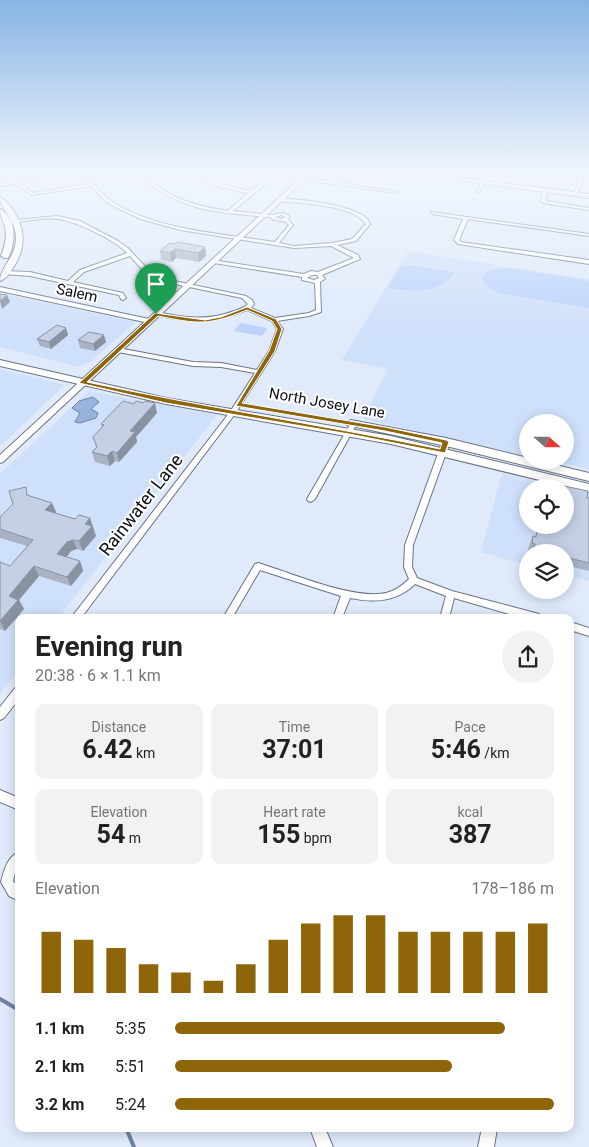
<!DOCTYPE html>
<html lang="en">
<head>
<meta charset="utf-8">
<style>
	body { margin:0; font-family:Roboto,sans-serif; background:#f2f2f2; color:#222; height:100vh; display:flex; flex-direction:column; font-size:19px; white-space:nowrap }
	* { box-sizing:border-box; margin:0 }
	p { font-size:16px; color:#767676 }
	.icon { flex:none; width:28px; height:28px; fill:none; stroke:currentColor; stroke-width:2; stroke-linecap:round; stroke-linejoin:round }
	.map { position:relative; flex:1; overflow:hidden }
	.side { position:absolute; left:15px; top:614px; width:559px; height:518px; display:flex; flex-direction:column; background:#fff; border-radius:10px; box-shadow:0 2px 12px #0003 }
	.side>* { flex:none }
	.needle { width:32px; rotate:111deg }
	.controls { position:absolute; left:519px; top:414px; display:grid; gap:10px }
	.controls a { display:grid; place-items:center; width:55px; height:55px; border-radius:50%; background:#fff; box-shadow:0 2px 12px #0003; font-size:25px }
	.pin { position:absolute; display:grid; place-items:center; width:42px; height:42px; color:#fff; margin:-51px -21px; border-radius:50% 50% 50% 0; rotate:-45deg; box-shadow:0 0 5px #0007 }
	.pin .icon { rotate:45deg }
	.round { display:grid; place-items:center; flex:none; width:52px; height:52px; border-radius:26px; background:#f2f2f2 }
	.headline { display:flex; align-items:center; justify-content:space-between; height:85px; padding:0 20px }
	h1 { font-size:28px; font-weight:700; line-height:38px }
	.metrics { display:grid; grid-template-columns:repeat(3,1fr); gap:8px; height:85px; padding:5px 20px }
	.metrics div { display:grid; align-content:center; border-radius:10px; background:#f2f2f2; text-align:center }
	.metrics b { font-size:25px; font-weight:700 }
	.metrics small { font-size:14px; font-weight:400 }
	.metrics p { font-size:14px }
	.chart { height:140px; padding:10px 20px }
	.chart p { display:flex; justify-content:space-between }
	.chart svg { width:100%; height:90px; margin-top:5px; stroke:#8e6509; stroke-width:6 }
	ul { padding:0 20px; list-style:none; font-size:16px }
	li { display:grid; grid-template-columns:80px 60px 1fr; align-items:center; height:38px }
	li i { height:12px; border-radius:6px; background:#8e6509 }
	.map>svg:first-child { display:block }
</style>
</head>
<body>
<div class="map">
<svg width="589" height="1147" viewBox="0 0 589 1147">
	<rect width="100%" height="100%" fill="#e0eafb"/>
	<path fill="#cfe0fb" d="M408,251L589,279V469L547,460H565V422H528L527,456L363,419L388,369L342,360Z
		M0,293L136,322L90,362L79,367L0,347Z
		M0,369L65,385L0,446Z
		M89,391L217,415L59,617L19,618V670L0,694V474Z
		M502,473L564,487L528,488V525H565V488L589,493V581L565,575V552H528L527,565L481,552Z"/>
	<path fill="#bbd3fa" d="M407,265L455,272C437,296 414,291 388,288L400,267Z
		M509,268L589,281V308L499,293L491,289L482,280C484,268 499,269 509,268Z
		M240,323L268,328L262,336L234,331Z"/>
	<path fill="#99b3de" stroke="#6e82a2" d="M93,397L99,402L91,409L98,413L96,418L80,423L75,422L80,413L72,408L79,401Z"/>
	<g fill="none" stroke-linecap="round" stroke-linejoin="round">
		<path stroke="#6e82a2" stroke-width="4" d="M0,999L19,1010
			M126,1128L134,1147"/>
		<defs>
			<path id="minor" d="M0,172H5L17,181L66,172H75L19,183L33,193L90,184L79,172H83C92,181 100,193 110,200C152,230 224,234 275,242L289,225L284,221H281L271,219V217C219,213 175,211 136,172H140C169,198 190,205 228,211L248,193L212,185L192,172H197L214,183L251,191L271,175L256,172H267L399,192L397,193L275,176L233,211L272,215L283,213L289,215V218L288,219L293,225L279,243L294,246L332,243L352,239L366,224C352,204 302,204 280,201L278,199C296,198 353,205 366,218C368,219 369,222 370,224L356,241L337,245L358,255L360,259L322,275L325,279L320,282L321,312L309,316L277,321L283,329L275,351L235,414L81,618H71L230,412L255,373L221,367L193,366L118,352L115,350L118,348L193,362L221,363L257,370L269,351L277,329L272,321L247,310C211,324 192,323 155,315V313L157,312C184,318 208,321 234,311C240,309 244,308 248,304L242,298L151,279L130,256L84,272L73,282L123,293L126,298L123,300L121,299L119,295L30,276L3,274L2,273L5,271L30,272L68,281L80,270L127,253C115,240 76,221 58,219C45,217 22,222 8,223L6,222V221L57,216L80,221L118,241L128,248L155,277L246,296L252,300L254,304L251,308L275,318L309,313L316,310L315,283L302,280V277L214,263L212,262V260L304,274L311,271L318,272L354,258L331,246L294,248L180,230L141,219L115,207L105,201L92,186L32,195L15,184L0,186V184L12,182ZM282,215L285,217L281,219L275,217ZM312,275H317L319,278L314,280L307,278Z
				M565,172H585L577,195L574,194L580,175Z
				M482,181L485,182L479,192H477Z
				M545,189L547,190L546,201L589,208V210L543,203L541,201L543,190Z
				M431,212L589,234V236L468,219L459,240L461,242L589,260V264L458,244L454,240L463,219L433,214Z
				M0,287L149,319L152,321L149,323L0,291Z
				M354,421L357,423L315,499L311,502L308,501L307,499L351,423Z
				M443,440H446L450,442L413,545L412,567L417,578L452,591L539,614L543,618H523L454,598L449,618H440L446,596L415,584C397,602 374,603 350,598L342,618H333L341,596L260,570L232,618H223L255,564L258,563C292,573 352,600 386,593C395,591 403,585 409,579L404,567L405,545Z
				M570,622L589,628V636L570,630Z
				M19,687V699L4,718L0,720V707L15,688Z
				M0,790L19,798V810L0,802Z
				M19,852V868L15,873L13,881L19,888V901L9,896L1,882C4,871 7,857 19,852Z
				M310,1128H325L333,1147H317Z
				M482,1128H497L494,1147H478Z"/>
			<path id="tertiary" d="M307,172H313L3,462L0,463V455Z
				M400,172H415L589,194V198Z"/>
			<path id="secondary" d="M0,197C5,200 10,205 13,210C26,230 26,249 13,268C10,273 6,279 0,281C0,267 16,257 16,239C17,220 0,210 0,197Z
				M0,209C17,218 16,243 8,258H5L1,256C5,246 8,235 4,224C2,218 0,215 0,209Z
				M0,360L166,398L391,436L589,484V492L391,444L166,404L0,366Z
				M351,420L446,438L528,458V460H535L589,473V481L446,446L347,425L346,423Z"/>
		</defs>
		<use href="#minor" stroke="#687386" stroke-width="2"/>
		<use href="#tertiary" stroke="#687386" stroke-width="2"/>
		<use href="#secondary" stroke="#687386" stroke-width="2"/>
		<use href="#minor" fill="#fff" fill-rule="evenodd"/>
		<use href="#tertiary" fill="#fff" fill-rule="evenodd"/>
		<use href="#secondary" fill="#fff" fill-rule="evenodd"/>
	</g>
	<path fill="#a9b3c5" d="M170,243L205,247L206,256L199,262L176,258L172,262L161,260L160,251Z
		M66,328L68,335L51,349L40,346L37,339Z
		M78,340L106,342L95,351L80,348Z
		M157,413L136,437L137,442L119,462L115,461L110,466L95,462L92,452L96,447L93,437L102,427L101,424Z
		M564,486L589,498V571L565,565V552H532V551L528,550L530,543L533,536H535L537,531L548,533L549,525H565V488H564Z
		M29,496L52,503L56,512V513L75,519L90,518L96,536L83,551L77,549L71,551L67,557L80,561L83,571L71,586L39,576L19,600L24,609L5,631L0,629V562L10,566L27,546L0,538V517Z"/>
	<path fill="#8992a0" d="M205,247L206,256L199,262L198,253Z
		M175,249L176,258L172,262L170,253Z
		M7,295L10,302L2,309L0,301Z
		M66,328L68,335L51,349L49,342Z
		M104,335L106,342L95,351L93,344Z
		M155,403L157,413L136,437L137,442L119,462L117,453L130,431Z
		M112,451L115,461L110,466L107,456Z
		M52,503L56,512L50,520L45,510Z
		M90,518L96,536L83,551L79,541L85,524Z
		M73,540L77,549L71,551L61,563L57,554L67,542Z
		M80,561L83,571L71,586L67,577Z
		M34,566L39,576L19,600L24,609L5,631L0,621L9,596Z"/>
	<path fill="#c4d0e5" stroke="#8992a0" d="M177,242L205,247L198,253L175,249L170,253L160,251L170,243L175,244Z
		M0,294L7,295L0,301Z
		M57,325L66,328L49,342L37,339Z
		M89,332L104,335L93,344L78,340Z
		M123,401L134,404L136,401L143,403L145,401L155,403L130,431L135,432L117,453L112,451L107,456L92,452L97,447L93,437L104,425L101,424Z
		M564,486L588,491L587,498H589V563L565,557V552H550L534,548L535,544L532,543L533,536L536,537L537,531L550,534L551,525H565V488H564Z
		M26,487L27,495L52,503L45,510L75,519L79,515L90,518L85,524L92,526L79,541L73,540L67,542L57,554L80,561L67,577L34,566L9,596L18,600L0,621V562L10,566L33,540L0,529V517L13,504L9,491Z"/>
	<linearGradient id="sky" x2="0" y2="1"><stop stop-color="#88b4e4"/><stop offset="0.52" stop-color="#f1f6fd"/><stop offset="1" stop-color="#f1f6fd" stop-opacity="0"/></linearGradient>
	<rect width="589" height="333" fill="url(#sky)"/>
	<path fill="#8e6509" stroke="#fff" fill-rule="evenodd" d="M247,307L276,319L282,329L275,351L242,403L385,427L446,440L449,442L445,453L349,434L166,403L79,383L155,313L205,320L221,317ZM247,310L272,321L277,329L269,351L236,406L385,431L442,443L440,449C322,425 204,407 87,382L158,316C198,324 208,326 247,310Z"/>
	<g text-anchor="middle" stroke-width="4" stroke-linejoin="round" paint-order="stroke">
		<g font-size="15" fill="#0a0e15" stroke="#fff">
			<text transform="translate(77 293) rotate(12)" y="5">Salem</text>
			<text transform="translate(327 403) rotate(10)" y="5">North Josey Lane</text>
		</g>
		<g font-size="18" fill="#0a0e15" stroke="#fff">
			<text transform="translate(141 505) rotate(-52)" y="6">Rainwater Lane</text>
		</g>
	</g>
</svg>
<div class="controls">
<a><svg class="needle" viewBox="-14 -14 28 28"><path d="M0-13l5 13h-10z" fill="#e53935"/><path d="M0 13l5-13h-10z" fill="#767676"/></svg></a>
<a><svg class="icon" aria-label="locate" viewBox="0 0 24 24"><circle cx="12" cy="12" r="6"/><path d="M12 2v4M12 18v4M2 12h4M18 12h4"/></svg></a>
<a><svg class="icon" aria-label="layers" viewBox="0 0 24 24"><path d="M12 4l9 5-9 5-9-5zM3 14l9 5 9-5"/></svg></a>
</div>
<div class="pin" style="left:156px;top:314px;background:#1e9e55"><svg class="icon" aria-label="arrive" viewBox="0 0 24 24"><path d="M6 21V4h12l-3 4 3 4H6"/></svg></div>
<section class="side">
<div class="headline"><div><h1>Evening run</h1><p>20:38 · 6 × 1.1 km</p></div><a class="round"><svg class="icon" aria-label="share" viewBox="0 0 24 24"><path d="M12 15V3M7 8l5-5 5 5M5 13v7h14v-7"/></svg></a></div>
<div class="metrics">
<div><p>Distance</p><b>6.42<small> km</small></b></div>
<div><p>Time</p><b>37:01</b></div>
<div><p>Pace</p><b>5:46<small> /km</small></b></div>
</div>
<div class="metrics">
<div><p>Elevation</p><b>54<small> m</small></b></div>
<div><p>Heart rate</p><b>155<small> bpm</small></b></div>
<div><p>kcal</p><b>387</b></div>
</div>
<div class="chart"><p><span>Elevation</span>178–186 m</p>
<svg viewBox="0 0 160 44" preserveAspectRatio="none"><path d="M5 44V14M15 44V18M25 44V22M35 44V30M45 44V34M55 44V38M65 44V30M75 44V18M85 44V10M95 44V6M105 44V6M115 44V14M125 44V14M135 44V14M145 44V14M155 44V10"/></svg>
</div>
<ul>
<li><b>1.1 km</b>5:35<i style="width:87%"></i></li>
<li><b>2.1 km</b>5:51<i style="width:73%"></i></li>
<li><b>3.2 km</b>5:24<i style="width:100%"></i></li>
</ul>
</section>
</div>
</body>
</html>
